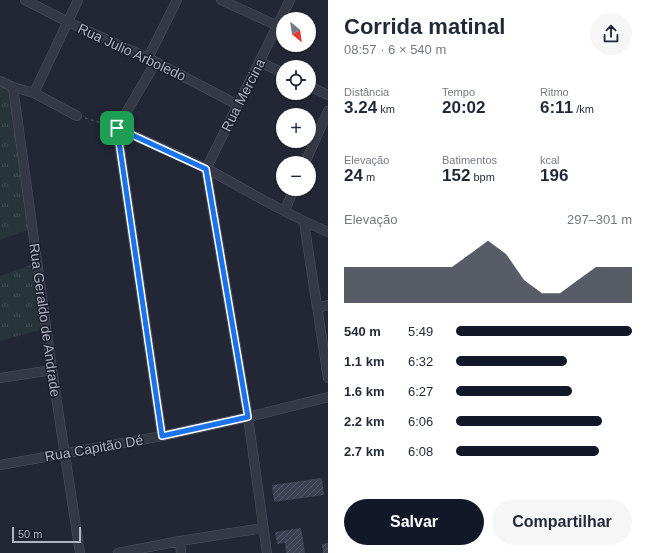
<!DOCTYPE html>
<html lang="pt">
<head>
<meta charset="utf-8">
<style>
	body { margin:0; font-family:Arial,sans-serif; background:#f6f6f7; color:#1f2937; height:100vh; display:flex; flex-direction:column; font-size:15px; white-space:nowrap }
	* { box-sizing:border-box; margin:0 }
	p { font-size:13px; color:#747a83 }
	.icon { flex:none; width:22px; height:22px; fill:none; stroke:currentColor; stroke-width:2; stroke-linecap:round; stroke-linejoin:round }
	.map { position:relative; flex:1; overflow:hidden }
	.sheet { display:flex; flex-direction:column; background:#fff; width:320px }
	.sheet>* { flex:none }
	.needle { width:26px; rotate:151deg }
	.fabs { position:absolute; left:276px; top:12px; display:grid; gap:8px }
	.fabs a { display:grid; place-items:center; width:40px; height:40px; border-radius:50%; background:#fff; box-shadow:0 1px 3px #0004; font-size:20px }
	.scale { position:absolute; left:12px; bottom:10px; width:69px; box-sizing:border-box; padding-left:4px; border:2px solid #afb3c2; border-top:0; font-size:11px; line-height:14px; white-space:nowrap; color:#afb3c2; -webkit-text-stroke:3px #1a1e2a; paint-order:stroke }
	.pin { position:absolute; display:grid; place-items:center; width:34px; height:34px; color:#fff; margin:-17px; border-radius:8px; box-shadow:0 2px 6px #0006 }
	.round { display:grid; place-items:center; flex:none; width:42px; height:42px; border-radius:21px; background:#f6f6f7 }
	.head { display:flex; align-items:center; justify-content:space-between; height:68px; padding:0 16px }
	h1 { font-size:22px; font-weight:700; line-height:30px }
	.metrics { display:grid; grid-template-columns:repeat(3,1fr); gap:6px; height:68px; padding:4px 16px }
	.metrics div { display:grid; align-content:center }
	.metrics b { font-size:17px; font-weight:700 }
	.metrics small { font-size:11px; font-weight:400 }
	.metrics p { font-size:11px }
	.chart { height:112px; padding:8px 16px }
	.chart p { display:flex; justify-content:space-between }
	.chart svg { width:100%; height:72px; margin-top:4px; fill:#111827; opacity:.7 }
	.cta { display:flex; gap:8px; margin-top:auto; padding:8px 16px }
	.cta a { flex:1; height:46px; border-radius:24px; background:#111827; color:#fff; font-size:16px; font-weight:700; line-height:46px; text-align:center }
	.cta a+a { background:#f6f6f7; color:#1f2937 }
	ul { padding:0 16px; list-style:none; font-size:13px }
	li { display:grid; grid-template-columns:64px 48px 1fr; align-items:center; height:30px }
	li i { height:10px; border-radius:5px; background:#111827 }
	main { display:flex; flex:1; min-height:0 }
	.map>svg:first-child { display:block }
</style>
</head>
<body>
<main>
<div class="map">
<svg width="328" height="553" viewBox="0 0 328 553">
	<defs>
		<pattern id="grass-tufts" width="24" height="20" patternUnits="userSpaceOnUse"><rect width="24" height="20" fill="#273439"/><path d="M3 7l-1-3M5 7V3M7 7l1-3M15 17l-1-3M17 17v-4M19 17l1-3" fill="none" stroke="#444f54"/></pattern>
		<pattern id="building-hatch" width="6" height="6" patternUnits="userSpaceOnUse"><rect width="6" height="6" fill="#3b4152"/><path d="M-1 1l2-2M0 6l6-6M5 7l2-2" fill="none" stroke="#555a69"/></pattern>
	</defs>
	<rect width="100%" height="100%" fill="#222635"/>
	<path fill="url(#grass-tufts)" d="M0,83L11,88L30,229L0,240Z
		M34,264L43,329L0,341V276Z"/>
	<path fill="url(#building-hatch)" d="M322,478L324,495L274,502L272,485Z
		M301,528L305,553H286L285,543L277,544L275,532Z
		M328,543V553H323L322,544Z"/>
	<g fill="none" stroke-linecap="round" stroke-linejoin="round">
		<defs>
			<path id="minor" d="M25,0L68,22L148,58L238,105
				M221,0L278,26
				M148,58L177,0
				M156,62L117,128L162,436
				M260,62L283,73
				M0,81L13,87L34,93L77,116
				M309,86L328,95
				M13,87L52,370L80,553
				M34,93L78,0
				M117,128C148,142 179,155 209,170C248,191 287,215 328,232
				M305,163L328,111
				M285,210L294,189
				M304,222L328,378
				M318,308L328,305
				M0,378L52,370
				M0,465L162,436L248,417L328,397
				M180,541L181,553
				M118,553L180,541L263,528
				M267,553L248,417L206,169L290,0"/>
		</defs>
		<use href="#minor" stroke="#4f5360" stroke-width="10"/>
		<path stroke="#435056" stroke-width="1.5" stroke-dasharray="3 3" stroke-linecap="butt" d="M85,118L108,125"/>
		<use href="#minor" stroke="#353946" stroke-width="9"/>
	</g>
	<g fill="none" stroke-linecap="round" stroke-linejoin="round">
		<defs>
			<path id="route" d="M117,128L206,169L248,417L162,436Z"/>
		</defs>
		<use href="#route" stroke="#fff" stroke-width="8"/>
		<use href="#route" stroke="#1a73e8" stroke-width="5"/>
	</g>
	<g text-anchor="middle" stroke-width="3" stroke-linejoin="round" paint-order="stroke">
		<g font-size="14" fill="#afb3c2" stroke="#1a1e2a">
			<text transform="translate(132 52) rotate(25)" y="5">Rua Julio Arboledo</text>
			<text transform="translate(243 95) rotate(-63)" y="5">Rua Mercina</text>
			<text transform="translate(45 320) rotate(82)" y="5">Rua Geraldo de Andrade</text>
			<text transform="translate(94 448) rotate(-10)" y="5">Rua Capitão Dé</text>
		</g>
	</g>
</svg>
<div class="fabs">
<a><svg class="needle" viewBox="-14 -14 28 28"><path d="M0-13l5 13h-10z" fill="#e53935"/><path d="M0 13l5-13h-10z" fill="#747a83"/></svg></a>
<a><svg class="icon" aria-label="locate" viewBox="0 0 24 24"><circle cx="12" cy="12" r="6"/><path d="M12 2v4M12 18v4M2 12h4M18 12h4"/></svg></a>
<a>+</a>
<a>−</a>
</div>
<div class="scale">50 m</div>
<div class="pin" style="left:117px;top:128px;background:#1e9e55"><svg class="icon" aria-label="arrive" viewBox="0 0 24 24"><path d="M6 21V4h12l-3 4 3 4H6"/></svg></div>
</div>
<section class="sheet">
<div class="head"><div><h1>Corrida matinal</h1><p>08:57 · 6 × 540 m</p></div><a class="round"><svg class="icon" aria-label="share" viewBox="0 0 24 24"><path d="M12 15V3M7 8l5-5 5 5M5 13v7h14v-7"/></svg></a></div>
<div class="metrics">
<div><p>Distância</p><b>3.24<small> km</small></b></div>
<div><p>Tempo</p><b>20:02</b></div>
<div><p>Ritmo</p><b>6:11<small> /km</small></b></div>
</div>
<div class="metrics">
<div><p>Elevação</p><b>24<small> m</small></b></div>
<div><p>Batimentos</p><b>152<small> bpm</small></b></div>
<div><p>kcal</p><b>196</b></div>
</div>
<div class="chart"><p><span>Elevação</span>297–301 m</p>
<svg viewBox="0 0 160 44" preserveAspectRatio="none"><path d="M0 44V22L10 22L20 22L30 22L40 22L50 22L60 22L70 14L80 6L90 14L100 30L110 38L120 38L130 30L140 22L150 22L160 22V44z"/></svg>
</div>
<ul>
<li><b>540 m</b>5:49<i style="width:100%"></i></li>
<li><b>1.1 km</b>6:32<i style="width:63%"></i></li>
<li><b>1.6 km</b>6:27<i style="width:66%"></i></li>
<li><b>2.2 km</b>6:06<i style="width:83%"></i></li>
<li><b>2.7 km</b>6:08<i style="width:81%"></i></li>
</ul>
<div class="cta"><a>Salvar</a><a>Compartilhar</a></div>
</section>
</main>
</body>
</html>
